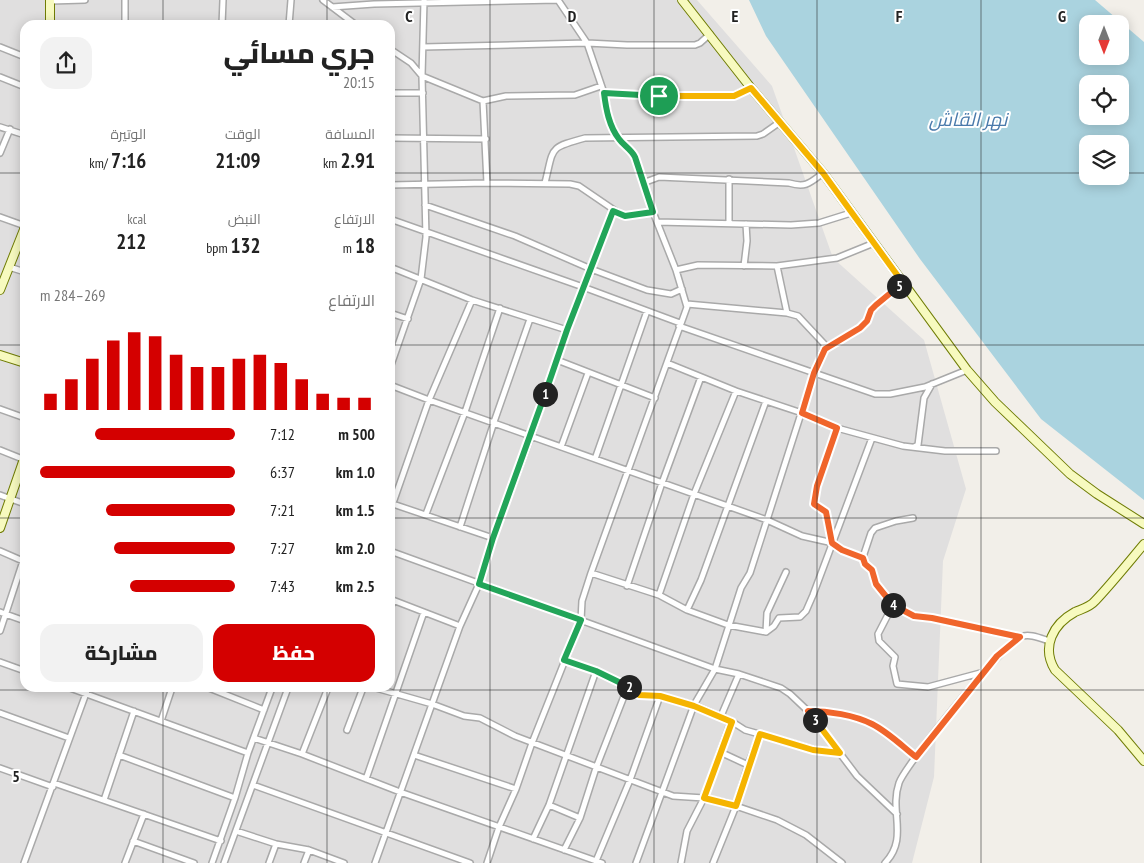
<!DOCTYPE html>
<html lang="ar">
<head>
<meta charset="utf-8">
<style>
	body { margin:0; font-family:"PT Sans Narrow",Cairo,sans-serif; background:#f2f2f2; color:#222; direction:rtl; height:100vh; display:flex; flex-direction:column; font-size:19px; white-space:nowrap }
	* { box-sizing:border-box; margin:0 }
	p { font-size:16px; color:#767676 }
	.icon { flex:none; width:28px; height:28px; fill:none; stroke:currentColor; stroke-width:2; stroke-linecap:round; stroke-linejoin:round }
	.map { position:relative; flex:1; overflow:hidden; direction:ltr }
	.drawer { position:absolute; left:20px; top:20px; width:375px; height:672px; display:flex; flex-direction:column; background:#fff; border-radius:15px; box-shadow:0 2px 12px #0003; direction:rtl }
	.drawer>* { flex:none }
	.needle { width:32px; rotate:180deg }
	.tools { position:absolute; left:1079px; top:15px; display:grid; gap:10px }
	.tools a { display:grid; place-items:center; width:50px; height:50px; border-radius:10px; background:#fff; box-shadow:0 2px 12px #0003; font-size:25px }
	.pin { position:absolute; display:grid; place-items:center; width:42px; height:42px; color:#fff; margin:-21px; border:2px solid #fff; border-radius:50%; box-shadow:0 1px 5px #0007 }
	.km { position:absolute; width:25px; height:25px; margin:-12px; border-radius:50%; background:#222; color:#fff; font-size:14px; line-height:25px; text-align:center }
	.round { display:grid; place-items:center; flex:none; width:52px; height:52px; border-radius:15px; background:#f2f2f2 }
	.head { display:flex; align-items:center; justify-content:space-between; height:85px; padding:0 20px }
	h1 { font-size:28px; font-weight:800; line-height:38px }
	.stats { display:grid; grid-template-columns:repeat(3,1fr); gap:8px; height:85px; padding:5px 20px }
	.stats div { display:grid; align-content:center }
	.stats b { font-size:21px; font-weight:800 }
	.stats small { font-size:14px; font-weight:400 }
	.stats p { font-size:14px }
	.chart { height:140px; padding:10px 20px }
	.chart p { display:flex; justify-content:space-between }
	.chart svg { width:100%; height:90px; margin-top:5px; stroke:#d40000; stroke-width:6 }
	.button { display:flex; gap:10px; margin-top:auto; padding:10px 20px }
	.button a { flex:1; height:58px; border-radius:15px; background:#d40000; color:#fff; font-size:20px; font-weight:800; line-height:58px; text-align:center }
	.button a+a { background:#f2f2f2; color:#222 }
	ul { padding:0 20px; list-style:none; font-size:16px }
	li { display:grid; grid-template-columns:80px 60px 1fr; align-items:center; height:38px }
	li i { height:12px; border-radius:6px; background:#d40000 }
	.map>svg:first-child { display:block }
</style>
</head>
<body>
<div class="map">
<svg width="1144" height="863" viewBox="0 0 1144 863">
	<rect width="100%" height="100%" fill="#f2efe9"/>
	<path fill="#e0dfdf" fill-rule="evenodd" d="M0,0H697L772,86L833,258L924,340L966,489L943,561L934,777L912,863H0ZM25,25H390V688H25Z"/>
	<path fill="#aad3df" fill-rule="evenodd" d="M749,0H1095L1144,42V500L1041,419L920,259L766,36ZM1088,24H1120V56H1088ZM1088,84H1120V116H1088ZM1088,144H1120V176H1088Z"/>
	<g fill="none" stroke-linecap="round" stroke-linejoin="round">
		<defs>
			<path id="street" d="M323,0L356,25
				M50,1L85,0
				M424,1L422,76L483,101L487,183
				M332,7L374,4L558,0
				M125,25V0
				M222,25L223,0
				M289,25L291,0
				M0,47L25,57
				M423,47L587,43L627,45H695L700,43L710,34
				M390,49L411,63L422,76L426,237L421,279L390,368
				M0,77L25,87
				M390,93H423
				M604,93L659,96L734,95L751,88
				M483,101L506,96L575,95L601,86
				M0,127L25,135
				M390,138L486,139
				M0,153L10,129
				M545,183C554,147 548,148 585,138L757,136L763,134L780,122
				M643,183L659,177L789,183C806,188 810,183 823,173
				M390,185L487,183L570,184L579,186L620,214L625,216L653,212
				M425,205L515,236L591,269L647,290L671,294L682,289
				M0,217L25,226
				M390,219L583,287L680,323
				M657,222L791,225L819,223L851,213
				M729,223V179
				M744,266L747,241L746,224
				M777,266L787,313
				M9,267L25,272
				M390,267L472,300L567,330
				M676,270L698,265L777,266L837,258L874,243
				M687,304L787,313L798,316L827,347
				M390,313L408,319
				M679,326L875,394H890L925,387L967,370
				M557,360L655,398
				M667,363L736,391L802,413L837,428L903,446L945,451H996
				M390,385L429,400L767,520L802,536L833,543L842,550L863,557
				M0,409L25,418
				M561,447L588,373
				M914,447L918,445L924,398L932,384
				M0,450L25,460
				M595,459L647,311
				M0,495L25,504
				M390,503L493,538
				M393,503L429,400L472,300
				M426,514L465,412L500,308
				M913,518L896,521L875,528L871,533L863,557L865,564L872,571L876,584L887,598L893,605L914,616L932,618L1020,637
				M460,527L494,422L530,319
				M832,542L826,512L814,505L817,486L837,428
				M0,551L23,561L0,631
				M390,551L715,669L739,674L781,688L790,694L808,711L857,776L897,814
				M591,573L659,595L687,610L728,625L766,632L774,626L779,618L800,617L806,611L813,595L872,438
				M627,586L662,483L701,377
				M659,595L694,494L736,391
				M390,599L460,626
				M893,605L878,634L879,641L895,657L893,666L897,684L928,687L984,672
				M390,610L393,600
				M687,610L701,580L766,401
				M0,612L25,621
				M766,632L767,613L786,572
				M564,660L596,671L628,686L639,695L660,696L694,705L731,721L745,730L813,749L839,753
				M0,662L25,671
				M70,688L248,753
				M209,688L264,710
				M376,688L432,704L464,716L480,718L515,736L673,796L704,798L727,803L777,820L806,835L842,863
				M808,711C829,711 854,715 872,724C888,732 902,746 916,757
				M0,713L69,738
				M721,716L739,674
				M161,721L172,688
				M347,730L363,688
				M254,738L302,754L400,792L602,863
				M720,752L748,765
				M302,754L328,688
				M119,755L235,798
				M414,755L516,789
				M0,768L53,787
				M366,779L424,612
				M54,783L221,841
				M253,785L470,863
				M104,800L134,711
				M549,805L580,818
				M236,831L276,844L309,850L344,863
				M533,839L549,805L596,671
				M133,841L194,863
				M564,850L580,818L596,768L628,686
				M596,861L630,780L660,696
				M24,863L88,688
				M125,863L144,814
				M212,863L235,798L248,753L272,688
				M224,863L288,688
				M269,863L276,844
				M304,863L309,850
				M375,863L460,626L479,584L493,538L531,436L567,330L613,211
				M487,863L499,827L516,789L532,743L581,620L582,601L591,573L687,307L676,270L653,212L635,157L632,152L618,139L609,118L604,93L587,43L558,0
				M636,863L694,705L715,669L741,588L750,573L814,373L823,351L827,347L860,328L867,321L871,310L876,305L903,283
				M681,863L687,831L704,798L731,721
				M713,863L736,806L748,765L760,734
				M885,863C909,838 889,812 899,783C905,765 1004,643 1020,637C1029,633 1040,638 1049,641"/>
			<path id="secondary" d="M682,0L751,88L823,173L967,370L995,402L1070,474L1097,494L1144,524
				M50,25V0
				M0,290L25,227
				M0,355L25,363
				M0,528L25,456
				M1144,544C1128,563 1112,583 1095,601C1090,607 1082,609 1075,612C1053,624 1041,647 1055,670L1118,730L1144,761"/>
		</defs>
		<use href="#street" stroke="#a9a9a9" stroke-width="8"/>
		<use href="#secondary" stroke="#707d05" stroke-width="10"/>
		<use href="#street" stroke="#fff" stroke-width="5"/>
		<use href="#secondary" stroke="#f7fabf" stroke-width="8"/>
	</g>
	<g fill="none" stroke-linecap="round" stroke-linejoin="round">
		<defs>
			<path id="split-1" d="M545,394L567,330L613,211L625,216L653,212L635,157C631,149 624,146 619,139C609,126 606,109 604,93L659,96"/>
			<path id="split-2" d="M545,394L493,538L479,584L581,620L564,660L596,671L629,687"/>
			<path id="split-3" d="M629,687L639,695L660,696L694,706L732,722L704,798L736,806L760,734L813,750L840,753L815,720"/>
			<path id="split-4" d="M815,720L808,711C829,711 854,715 872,724C888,732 902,746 916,757L997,656L1020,637L932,618L914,616L893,605"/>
			<path id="split-5" d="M893,605L876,584L872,570L865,564L863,558L842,550L832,543L826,512L814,504L817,486L837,428L802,413L814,373L825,349L860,328L867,321L871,310L876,305L899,286"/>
			<path id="split-6" d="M659,96H734L751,88L823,173L903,283L899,286"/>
		</defs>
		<use href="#split-1" stroke="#fff" stroke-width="10"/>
		<use href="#split-2" stroke="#fff" stroke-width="10"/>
		<use href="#split-3" stroke="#fff" stroke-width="10"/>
		<use href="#split-4" stroke="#fff" stroke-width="10"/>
		<use href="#split-5" stroke="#fff" stroke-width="10"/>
		<use href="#split-6" stroke="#fff" stroke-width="10"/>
		<use href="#split-1" stroke="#22a559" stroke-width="6"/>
		<use href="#split-2" stroke="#22a559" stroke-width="6"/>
		<use href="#split-3" stroke="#f5b400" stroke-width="6"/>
		<use href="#split-4" stroke="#f0652b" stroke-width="6"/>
		<use href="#split-5" stroke="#f0652b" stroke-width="6"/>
		<use href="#split-6" stroke="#f5b400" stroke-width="6"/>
	</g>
	<path fill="none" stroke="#222" stroke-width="1" stroke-opacity="0.55" d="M163,0V25M327,0V25M490,0V863M654,0V863M817,0V863M981,0V863M0,173H25M390,173H1088M1120,173H1144M0,345H25M390,345H1144M0,518H25M390,518H1144M163,688V863M327,688V863M0,690H1144"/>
	<g text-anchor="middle" stroke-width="4" stroke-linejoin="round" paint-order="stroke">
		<g font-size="19" font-style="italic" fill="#4a7aab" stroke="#fff">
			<text x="968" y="126">نهر القاش</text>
		</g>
	</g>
	<g font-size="16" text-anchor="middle" font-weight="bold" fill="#222" stroke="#fff" stroke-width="4" stroke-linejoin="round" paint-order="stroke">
		<text x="409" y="22">C</text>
		<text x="572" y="22">D</text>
		<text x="735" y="22">E</text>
		<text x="899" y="22">F</text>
		<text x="1062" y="22">G</text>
		<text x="16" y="782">5</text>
	</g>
</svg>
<div class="tools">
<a><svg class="needle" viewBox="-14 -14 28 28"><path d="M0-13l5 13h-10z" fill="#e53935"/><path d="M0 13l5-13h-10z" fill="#767676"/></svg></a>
<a><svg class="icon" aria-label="locate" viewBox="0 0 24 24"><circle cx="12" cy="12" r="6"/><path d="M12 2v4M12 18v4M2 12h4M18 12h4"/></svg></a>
<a><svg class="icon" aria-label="layers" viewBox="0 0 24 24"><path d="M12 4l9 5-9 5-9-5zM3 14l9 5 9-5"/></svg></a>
</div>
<div class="pin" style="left:659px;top:96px;background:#1e9e55"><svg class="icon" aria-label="arrive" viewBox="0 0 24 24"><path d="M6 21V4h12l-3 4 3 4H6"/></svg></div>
<b class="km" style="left:545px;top:394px">1</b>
<b class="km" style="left:629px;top:687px">2</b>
<b class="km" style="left:815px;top:720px">3</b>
<b class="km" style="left:893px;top:605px">4</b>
<b class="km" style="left:899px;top:286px">5</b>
<section class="drawer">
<div class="head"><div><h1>جري مسائي</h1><p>20:15</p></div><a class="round"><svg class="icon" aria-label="share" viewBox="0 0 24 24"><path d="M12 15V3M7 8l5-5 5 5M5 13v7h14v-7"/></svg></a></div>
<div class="stats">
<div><p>المسافة</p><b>2.91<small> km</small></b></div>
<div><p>الوقت</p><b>21:09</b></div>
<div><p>الوتيرة</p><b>7:16<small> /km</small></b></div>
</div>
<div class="stats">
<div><p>الارتفاع</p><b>18<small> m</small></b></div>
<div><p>النبض</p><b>132<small> bpm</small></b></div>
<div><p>kcal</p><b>212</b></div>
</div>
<div class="chart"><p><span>الارتفاع</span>269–284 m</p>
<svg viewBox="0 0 160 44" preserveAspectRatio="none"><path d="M5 44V36M15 44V29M25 44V19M35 44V10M45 44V6M55 44V8M65 44V17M75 44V23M85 44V23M95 44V19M105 44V17M115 44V21M125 44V29M135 44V36M145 44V38M155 44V38"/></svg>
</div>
<ul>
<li><b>500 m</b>7:12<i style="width:72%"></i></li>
<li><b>1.0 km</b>6:37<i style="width:100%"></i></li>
<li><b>1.5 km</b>7:21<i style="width:66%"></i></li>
<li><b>2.0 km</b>7:27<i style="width:62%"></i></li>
<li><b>2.5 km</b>7:43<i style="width:54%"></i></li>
</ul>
<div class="button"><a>حفظ</a><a>مشاركة</a></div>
</section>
</div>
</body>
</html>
